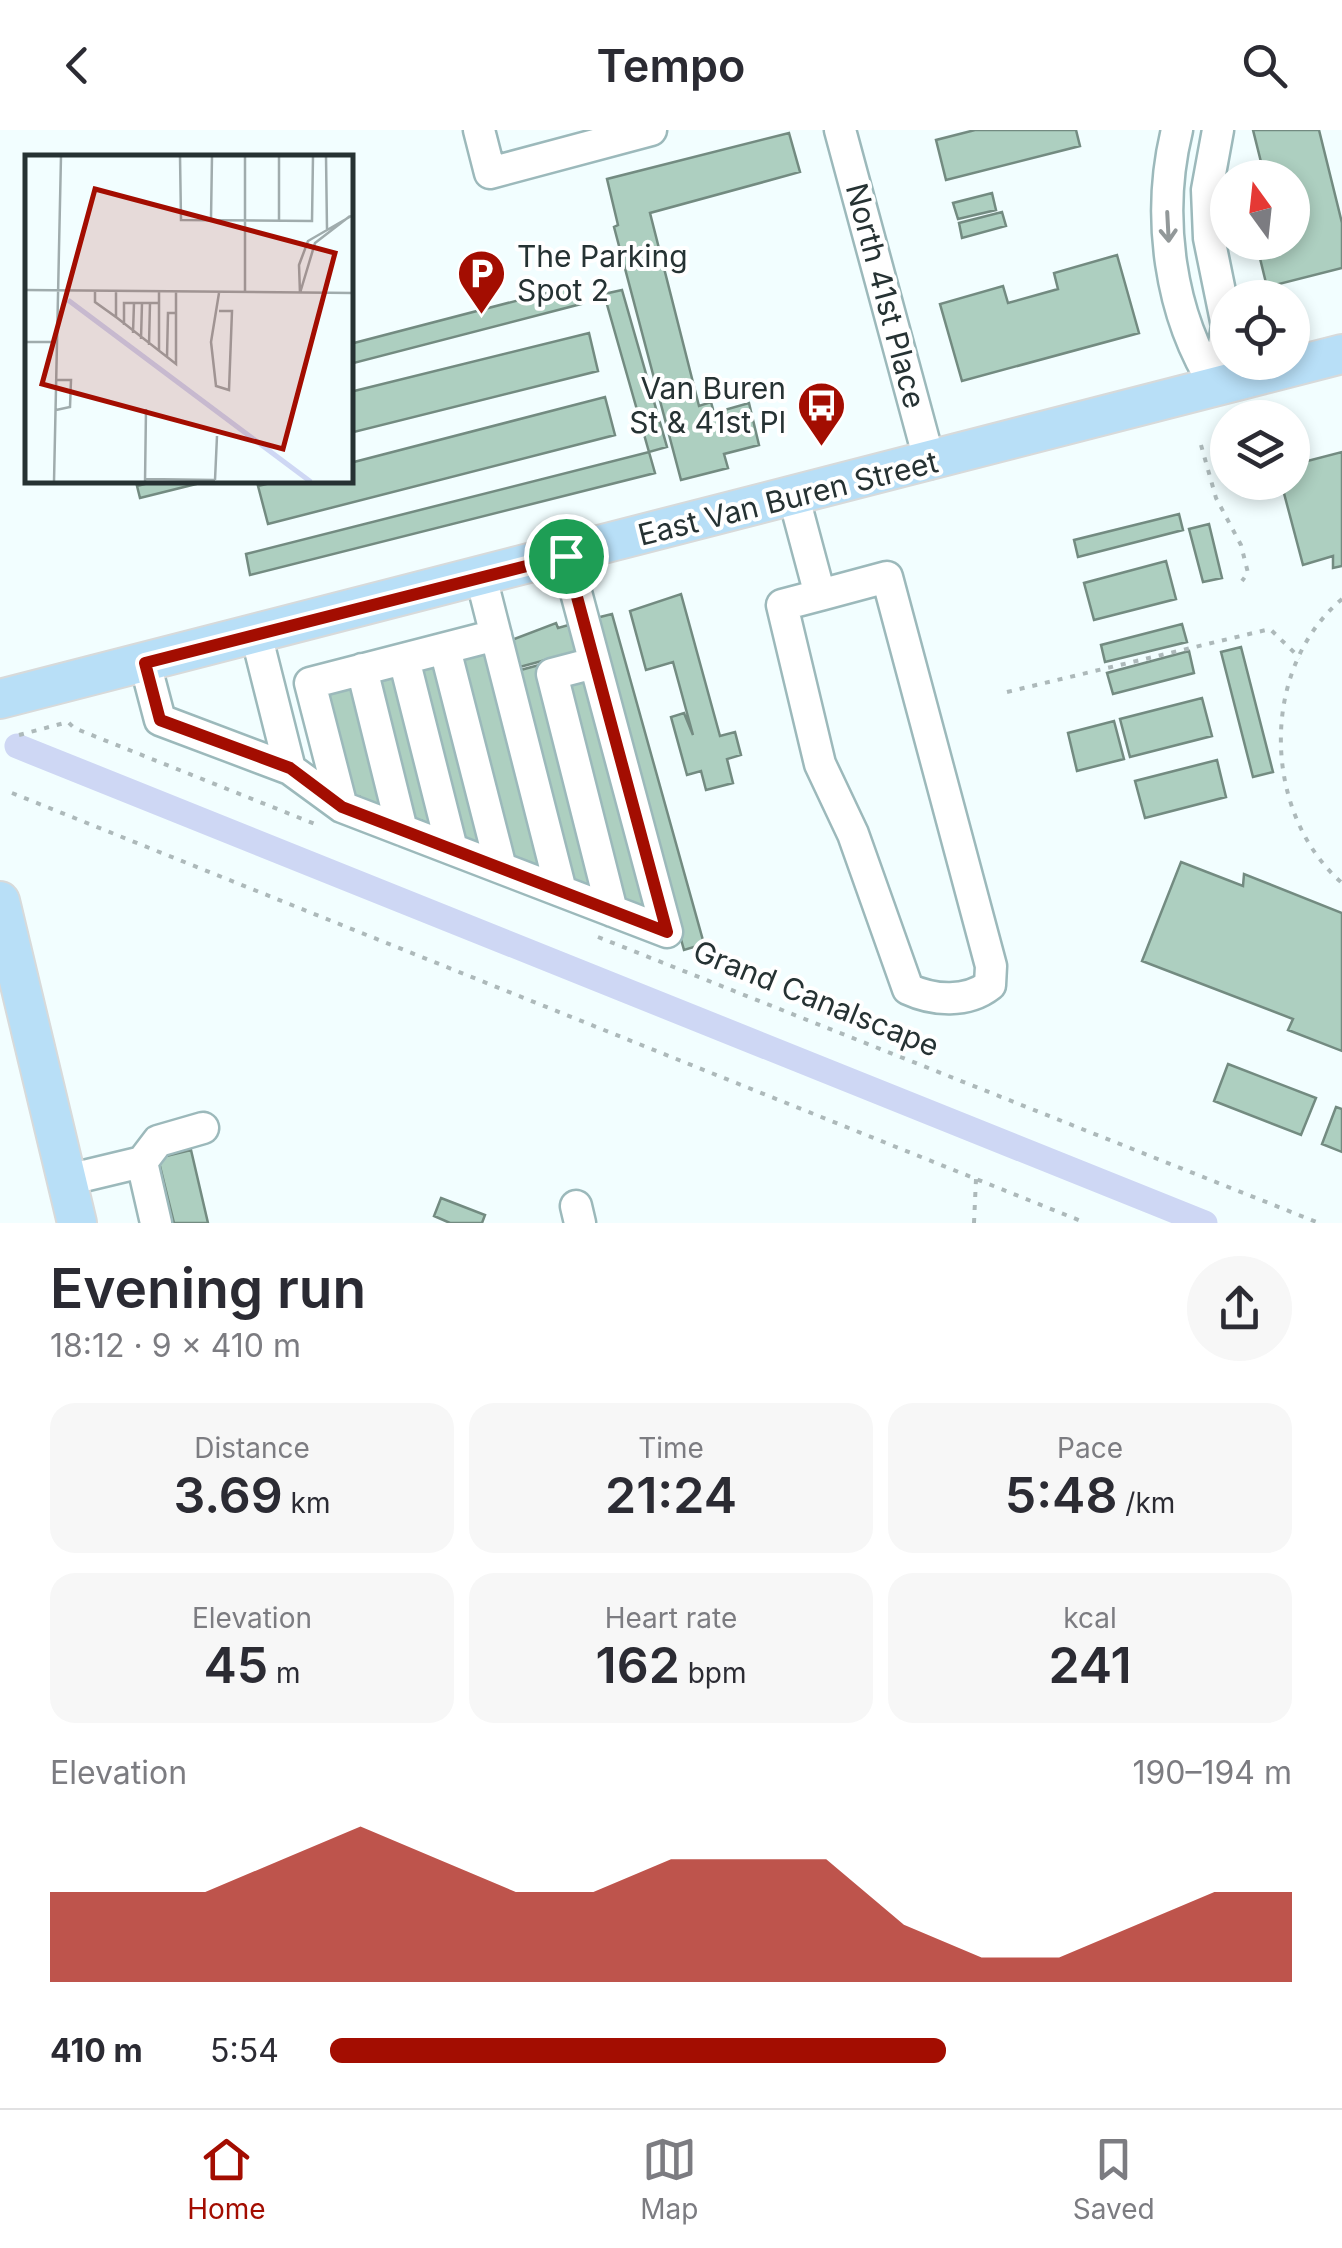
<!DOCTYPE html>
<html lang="en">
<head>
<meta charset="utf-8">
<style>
	body { margin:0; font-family:Inter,sans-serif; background:#f7f7f7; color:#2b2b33; height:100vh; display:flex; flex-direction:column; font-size:38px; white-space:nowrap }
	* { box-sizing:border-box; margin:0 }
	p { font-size:32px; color:#7c7c81 }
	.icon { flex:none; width:55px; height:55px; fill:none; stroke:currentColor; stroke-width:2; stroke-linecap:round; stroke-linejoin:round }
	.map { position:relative; height:1093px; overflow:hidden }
	.drawer { display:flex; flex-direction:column; background:#fff; flex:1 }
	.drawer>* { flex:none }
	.needle { width:65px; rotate:345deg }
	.controls { position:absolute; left:1210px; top:30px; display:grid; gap:20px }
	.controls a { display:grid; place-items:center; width:100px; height:100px; border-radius:50%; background:#fff; box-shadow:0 5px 15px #0003; font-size:50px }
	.pin { position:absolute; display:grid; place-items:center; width:85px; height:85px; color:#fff; margin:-42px; border:5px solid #fff; border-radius:50%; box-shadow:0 2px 10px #0007 }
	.round { display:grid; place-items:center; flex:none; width:105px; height:105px; border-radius:52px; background:#f7f7f7 }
	.head { display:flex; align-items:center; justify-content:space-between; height:170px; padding:0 50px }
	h1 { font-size:55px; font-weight:600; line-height:75px }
	.figures { display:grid; grid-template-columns:repeat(3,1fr); gap:15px; height:170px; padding:10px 50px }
	.figures div { display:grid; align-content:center; border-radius:25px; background:#f7f7f7; text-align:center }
	.figures b { font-size:50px; font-weight:600 }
	.figures small { font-size:28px; font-weight:400 }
	.figures p { font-size:28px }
	.chart { height:280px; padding:20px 50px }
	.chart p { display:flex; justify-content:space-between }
	.chart svg { width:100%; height:180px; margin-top:10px; fill:#a30d01; opacity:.7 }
	ul { padding:0 50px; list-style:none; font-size:32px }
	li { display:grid; grid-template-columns:160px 120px 1fr; align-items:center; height:75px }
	li i { height:25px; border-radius:12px; background:#a30d01 }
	header { display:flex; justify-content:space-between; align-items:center; height:130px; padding:0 50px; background:#fff; font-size:45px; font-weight:600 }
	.tab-bar { display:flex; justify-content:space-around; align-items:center; height:140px; border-top:2px solid #e1e1e2; background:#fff; font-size:28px; color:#7c7c81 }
	.tab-bar a { display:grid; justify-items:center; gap:5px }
	.tab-bar .current { color:#a30d01 }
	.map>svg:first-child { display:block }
</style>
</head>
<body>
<header><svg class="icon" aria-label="back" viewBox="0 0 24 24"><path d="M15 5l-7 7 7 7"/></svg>Tempo<svg class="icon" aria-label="search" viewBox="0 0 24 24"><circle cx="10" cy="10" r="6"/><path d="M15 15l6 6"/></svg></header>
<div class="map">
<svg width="1342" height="1093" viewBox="0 0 1342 1093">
	<rect width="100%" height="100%" fill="#f2feff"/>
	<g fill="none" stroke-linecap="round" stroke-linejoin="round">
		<path stroke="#ced7f4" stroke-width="25" d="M17,616L1205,1093"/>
	</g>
	<path fill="#adcfc0" stroke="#738b81" stroke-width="2.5" d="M975,0H1076L1080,16L946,50L936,10Z
		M1253,0H1319L1342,93V138L1267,157L1256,112H1292V48H1265Z
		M789,3L800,42L650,83L699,276L711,272L714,283L749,273L759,315L724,324L728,338L681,350L614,97L618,95L607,49Z
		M992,63L996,80L958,89L953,73Z
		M1002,82L1006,96L962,108L959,93Z
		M1117,125L1139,203L962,251L940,174L1003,156L1008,173L1058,159L1054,143Z
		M577,155L581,174L350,234V214Z
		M622,160L667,317L649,322L604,164Z
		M589,203L598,241L350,303V262Z
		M605,267L615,305L268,394L258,356L283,350H350V333Z
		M649,322L655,343L250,445L246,424Z
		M1342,322V436L1333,438V426L1303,435L1281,352H1292V335Z
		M160,350H195L196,354L140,368L137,356Z
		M1179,384L1183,400L1078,427L1074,410Z
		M1209,394L1222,448L1203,452L1189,399Z
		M1166,431L1176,469L1094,490L1084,453Z
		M681,464L720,606L735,602L741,625L727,629L733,653L706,660L701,641L687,645L671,587L684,583L693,605L673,532L646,540L630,481Z
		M612,484L704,814L684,820L592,489Z
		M556,493L558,498L572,494L579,521L516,538L509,511Z
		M1182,494L1187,512L1105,532L1101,515Z
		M489,516L547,742L509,730L456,524Z
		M1241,517L1273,642L1253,647L1221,522Z
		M1189,521L1194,543L1113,564L1107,543Z
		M437,529L486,718L461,714L414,535Z
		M539,535L596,761L571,757L517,541Z
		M396,539L437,698L423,697L422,691L412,694L373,545Z
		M587,547L645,777L638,779L637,774L627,777L620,772L564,553Z
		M354,550L387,678L380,679L379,674L368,676L360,667L350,670L321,559Z
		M1202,568L1212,606L1130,627L1120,589Z
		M1114,591L1124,629L1077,641L1068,603Z
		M1217,630L1226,667L1145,688L1135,651Z
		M1181,732L1243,756L1244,744L1342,783V921L1288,900L1293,889L1142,831Z
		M1228,934L1316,968L1301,1005L1214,971Z
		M1336,977L1342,979V1022L1322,1014Z
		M191,1020L208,1093H174L158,1028Z
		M441,1068L485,1085L482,1093H450L434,1086Z"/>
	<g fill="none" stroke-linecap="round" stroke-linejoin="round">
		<defs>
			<path id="minor" d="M479,0L490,43L651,0
				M840,0L930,333
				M1177,0C1156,85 1169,185 1217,258
				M1217,258L1227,196L1209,108L1207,60L1218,0
				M794,368L820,465L782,475L820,634L853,704L908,859C934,871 967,873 990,855L991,836L887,447L820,465
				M481,447L561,761
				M445,519L501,738
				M404,529L452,719
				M145,533L160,590L290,639L256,504
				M594,533L552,544L612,781
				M362,539L402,700
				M290,639L342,677L667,802L566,425
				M342,677L310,553L496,505
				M142,1032L158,1011L203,998
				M67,1050L142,1032L156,1093
				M576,1076L580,1093"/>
			<path id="major" d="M0,569L1342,224
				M0,771L77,1093"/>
		</defs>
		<use href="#minor" stroke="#9cb9bb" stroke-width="35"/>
		<use href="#major" stroke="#d8dada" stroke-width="42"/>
		<path stroke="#adb9ba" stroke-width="4" stroke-dasharray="5 8" stroke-linecap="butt" d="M1201,315L1216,368L1241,415L1248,443L1242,451
			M1342,469C1259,539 1262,683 1342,753
			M1007,562L1270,499L1300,528
			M19,605L68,592L74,598L320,696
			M12,663L1086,1093
			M598,807L1319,1093
			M974,1093L976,1049"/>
		<use href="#minor" stroke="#fff" stroke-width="30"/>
		<use href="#major" stroke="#b8dff7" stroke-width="38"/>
	</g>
	<defs><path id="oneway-shaft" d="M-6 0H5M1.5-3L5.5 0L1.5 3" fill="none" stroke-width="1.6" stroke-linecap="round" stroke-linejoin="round" transform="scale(2.5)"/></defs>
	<use stroke="#929899" href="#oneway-shaft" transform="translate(1168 97) rotate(87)"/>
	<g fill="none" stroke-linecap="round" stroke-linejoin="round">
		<defs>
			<path id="route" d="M566,426L667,802L342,677L290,638L160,590L145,533Z"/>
		</defs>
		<use href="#route" stroke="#fff" stroke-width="20"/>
		<use href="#route" stroke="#a30d01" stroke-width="12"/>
	</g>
	<defs>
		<symbol id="parking-pin" viewBox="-11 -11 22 30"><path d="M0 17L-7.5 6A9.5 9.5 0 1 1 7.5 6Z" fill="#a30d01" stroke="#fff"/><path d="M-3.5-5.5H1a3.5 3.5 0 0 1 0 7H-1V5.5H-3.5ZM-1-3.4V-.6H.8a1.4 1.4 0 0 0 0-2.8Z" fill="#fff"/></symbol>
		<symbol id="bus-pin" viewBox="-11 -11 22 30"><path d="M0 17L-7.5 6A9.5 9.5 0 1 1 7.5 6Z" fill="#a30d01" stroke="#fff"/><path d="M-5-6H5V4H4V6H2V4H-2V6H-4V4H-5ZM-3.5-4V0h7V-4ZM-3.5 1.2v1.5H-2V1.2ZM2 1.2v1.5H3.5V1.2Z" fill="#fff"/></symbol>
	</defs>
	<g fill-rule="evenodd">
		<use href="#parking-pin" x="454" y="116" width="55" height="75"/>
		<use href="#bus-pin" x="794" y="248" width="55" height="75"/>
	</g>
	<g text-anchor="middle" stroke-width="8" stroke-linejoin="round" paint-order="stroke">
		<g font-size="30" fill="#263233" stroke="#fff" text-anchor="start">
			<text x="517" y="137">The Parking<tspan x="517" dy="34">Spot 2</tspan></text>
			<text x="786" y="269" text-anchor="end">Van Buren<tspan x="786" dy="34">St &amp; 41st Pl</tspan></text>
		</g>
		<g font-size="30" fill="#263233" stroke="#fff">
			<text transform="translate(885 166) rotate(75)" y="10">North 41st Place</text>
			<text transform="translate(788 369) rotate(-14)" y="10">East Van Buren Street</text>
			<text transform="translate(816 869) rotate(22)" y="10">Grand Canalscape</text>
		</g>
	</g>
	<g transform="translate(25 25)">
		<rect width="328" height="328" fill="#f2feff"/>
		<path fill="none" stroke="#ced7f4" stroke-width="5" d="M43,145L286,327"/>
		<path fill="none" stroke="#a0acad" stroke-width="2.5" d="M155,1L156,65L287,66L288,1M220,1V137M254,1V66M301,1L302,74M186,64L187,1M0,135L328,138M70,136V147L91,162V136M275,138L274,110L283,86L328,60M275,138L290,88L325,61M194,156H207L204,235L191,231L186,187L194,138M91,162L151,209V137M99,170V148H134M108,178L109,148M116,184L117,148M0,187H32M124,190L125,148M134,196V137M142,202L143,158H151M31,255L45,252L46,225H31M120,324L190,325M190,325L192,281M29,327L36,1M120,327L121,254"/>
		<path fill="#a30d01" fill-opacity="0.15" stroke="#a30d01" stroke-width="5" d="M70,34L310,98L258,294L17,229Z"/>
		<rect width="328" height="328" fill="none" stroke="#263233" stroke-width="5"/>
	</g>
</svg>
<div class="controls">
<a><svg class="needle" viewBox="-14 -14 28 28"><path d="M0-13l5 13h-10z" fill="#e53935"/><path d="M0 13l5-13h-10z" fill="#7c7c81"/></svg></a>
<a><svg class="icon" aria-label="locate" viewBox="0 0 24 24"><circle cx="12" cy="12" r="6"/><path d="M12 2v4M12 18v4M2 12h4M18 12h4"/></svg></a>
<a><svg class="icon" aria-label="layers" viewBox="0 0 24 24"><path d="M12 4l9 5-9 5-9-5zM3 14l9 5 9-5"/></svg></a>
</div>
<div class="pin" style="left:566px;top:426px;background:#1e9e55"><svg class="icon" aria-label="arrive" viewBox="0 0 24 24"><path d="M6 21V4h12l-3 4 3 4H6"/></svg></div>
</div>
<section class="drawer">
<div class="head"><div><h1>Evening run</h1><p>18:12 · 9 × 410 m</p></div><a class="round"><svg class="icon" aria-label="share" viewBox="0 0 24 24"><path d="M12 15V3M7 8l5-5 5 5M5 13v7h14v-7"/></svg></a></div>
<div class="figures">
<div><p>Distance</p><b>3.69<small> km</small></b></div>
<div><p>Time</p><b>21:24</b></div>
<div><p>Pace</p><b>5:48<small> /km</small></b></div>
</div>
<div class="figures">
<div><p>Elevation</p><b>45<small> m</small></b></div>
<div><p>Heart rate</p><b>162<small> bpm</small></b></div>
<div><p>kcal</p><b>241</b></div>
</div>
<div class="chart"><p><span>Elevation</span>190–194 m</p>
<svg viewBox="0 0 160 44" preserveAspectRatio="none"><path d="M0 44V22L10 22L20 22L30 14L40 6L50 14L60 22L70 22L80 14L90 14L100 14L110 30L120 38L130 38L140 30L150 22L160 22V44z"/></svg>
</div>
<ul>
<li><b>410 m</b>5:54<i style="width:64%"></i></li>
</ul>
</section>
<nav class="tab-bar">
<a class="current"><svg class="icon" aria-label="home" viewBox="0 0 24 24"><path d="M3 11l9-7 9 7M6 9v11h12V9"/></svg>Home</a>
<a><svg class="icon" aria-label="map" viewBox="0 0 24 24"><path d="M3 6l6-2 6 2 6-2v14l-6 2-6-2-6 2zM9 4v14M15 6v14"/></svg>Map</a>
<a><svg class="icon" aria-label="saved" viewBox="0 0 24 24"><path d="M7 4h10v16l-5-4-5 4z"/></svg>Saved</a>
</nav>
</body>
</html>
